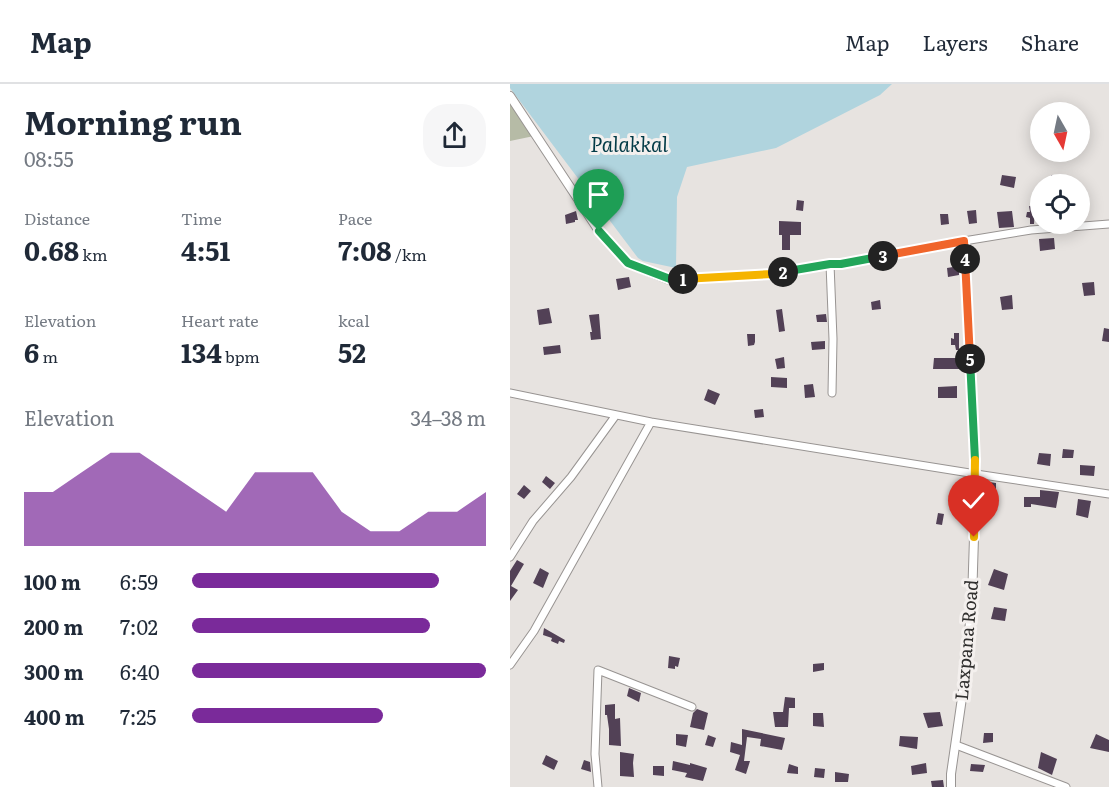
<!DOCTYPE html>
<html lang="en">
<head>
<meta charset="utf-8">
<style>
	body { margin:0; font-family:Literata,serif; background:#f6f6f7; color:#1f2937; height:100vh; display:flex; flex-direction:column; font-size:22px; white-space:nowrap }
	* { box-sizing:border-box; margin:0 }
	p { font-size:20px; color:#747a83 }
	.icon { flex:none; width:33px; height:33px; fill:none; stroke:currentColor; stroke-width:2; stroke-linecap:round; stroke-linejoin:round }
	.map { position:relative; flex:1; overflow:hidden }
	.sheet { display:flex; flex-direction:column; background:#fff; width:510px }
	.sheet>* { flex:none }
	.needle { width:39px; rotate:171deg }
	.controls { position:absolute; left:520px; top:18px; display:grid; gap:12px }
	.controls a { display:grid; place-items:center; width:60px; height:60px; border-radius:50%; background:#fff; box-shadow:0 3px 15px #0003; font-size:30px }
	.pin { position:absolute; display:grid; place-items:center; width:51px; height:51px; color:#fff; margin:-62px -26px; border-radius:50% 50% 50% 0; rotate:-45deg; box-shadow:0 0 6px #0007 }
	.pin .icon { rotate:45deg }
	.km { position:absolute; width:30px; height:30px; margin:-15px; border-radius:50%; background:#222; color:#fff; font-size:16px; line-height:30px; text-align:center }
	.round { display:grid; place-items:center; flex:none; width:63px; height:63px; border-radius:24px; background:#f6f6f7 }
	.summary { display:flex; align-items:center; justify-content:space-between; height:102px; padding:0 24px }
	h1 { font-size:33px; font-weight:700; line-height:45px }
	.figures { display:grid; grid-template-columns:repeat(3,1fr); gap:9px; height:102px; padding:6px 24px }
	.figures div { display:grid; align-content:center }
	.figures b { font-size:26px; font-weight:700 }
	.figures small { font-size:16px; font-weight:400 }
	.figures p { font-size:16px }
	.chart { height:168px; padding:12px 24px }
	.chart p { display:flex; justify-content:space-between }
	.chart svg { width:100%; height:108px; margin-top:6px; fill:#7a2a9a; opacity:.7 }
	ul { padding:0 24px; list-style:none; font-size:20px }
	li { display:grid; grid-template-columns:96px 72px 1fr; align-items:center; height:45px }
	li i { height:15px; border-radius:8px; background:#7a2a9a }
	header { display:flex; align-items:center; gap:36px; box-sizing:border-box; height:84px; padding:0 30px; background:#fff; border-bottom:2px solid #e0e1e3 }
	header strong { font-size:28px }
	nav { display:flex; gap:33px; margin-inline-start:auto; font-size:21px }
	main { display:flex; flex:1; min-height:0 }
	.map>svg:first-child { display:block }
</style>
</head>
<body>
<header>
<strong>Map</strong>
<nav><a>Map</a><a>Layers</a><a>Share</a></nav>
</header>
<main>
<section class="sheet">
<div class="summary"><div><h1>Morning run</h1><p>08:55</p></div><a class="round"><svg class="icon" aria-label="share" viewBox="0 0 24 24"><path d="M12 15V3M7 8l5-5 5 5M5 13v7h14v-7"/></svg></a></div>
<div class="figures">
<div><p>Distance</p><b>0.68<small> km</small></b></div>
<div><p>Time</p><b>4:51</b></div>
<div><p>Pace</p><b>7:08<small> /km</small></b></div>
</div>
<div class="figures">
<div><p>Elevation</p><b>6<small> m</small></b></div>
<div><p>Heart rate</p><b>134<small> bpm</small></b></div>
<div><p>kcal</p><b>52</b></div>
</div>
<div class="chart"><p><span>Elevation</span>34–38 m</p>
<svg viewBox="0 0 160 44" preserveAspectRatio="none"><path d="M0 44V22L10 22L20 14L30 6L40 6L50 14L60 22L70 30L80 14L90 14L100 14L110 30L120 38L130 38L140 30L150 30L160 22V44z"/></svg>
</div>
<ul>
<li><b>100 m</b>6:59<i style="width:84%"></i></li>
<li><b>200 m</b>7:02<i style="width:81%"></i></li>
<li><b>300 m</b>6:40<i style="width:100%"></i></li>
<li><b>400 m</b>7:25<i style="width:65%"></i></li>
</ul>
</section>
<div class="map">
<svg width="599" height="703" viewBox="0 0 599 703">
	<rect width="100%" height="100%" fill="#e7e3e0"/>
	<path fill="#b6bba6" d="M0,20L24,52L0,57Z"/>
	<path fill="#b0d4de" d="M0,0H382L370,11L266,64L177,83L167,113L166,184L133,177L128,174L0,4Z"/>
	<path fill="#524156" d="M492,91L506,93L504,104L490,101Z
		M541,91H557V100H541Z
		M287,116L294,117L293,127L286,126Z
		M519,122L525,123L524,140H520V134L516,133L517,128H520Z
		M466,126L467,139L459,140L457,127Z
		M66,127L68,136H65V138L56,140L55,131Z
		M502,127L504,143L489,144L487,128Z
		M430,130H438L439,140L431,141Z
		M269,137L291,138V151H280V166H272V151H269Z
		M544,154L545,165L530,167L529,155Z
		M449,182V191L438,193L437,184Z
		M119,193L121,203L108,206L106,195Z
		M584,198L585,211L574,212L572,199Z
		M502,211L503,225L492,226L490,213Z
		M370,216L371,225L362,226L361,218Z
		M39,224L42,239L29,241L27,226Z
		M272,225L275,247L269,248L266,226Z
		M89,230L91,255L81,256L80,248H82L79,231Z
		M316,230L317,238H307L306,231Z
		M594,244L599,245V258L592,257Z
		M444,249H449V266H446L445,261H441V254L444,255Z
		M237,250H245V258L244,261L238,262Z
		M315,257V265L302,266L301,258Z
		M50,261L51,269L34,271L33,263Z
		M274,273L275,284L267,285L265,275Z
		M424,274H453L452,285H423Z
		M261,293L277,294V304L261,303Z
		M303,300L305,313L295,314L294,301Z
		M447,302V314H428V303Z
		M198,305L210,310L205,321L194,316Z
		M253,325L254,333L245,334L244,326Z
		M553,365L564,366L563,374H552Z
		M529,369L541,370L540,382L527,380Z
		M570,381L585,382L584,392L570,391Z
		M36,392L45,399L40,405L32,398Z
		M472,397L486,399V405L472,404Z
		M14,401L21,407L14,415L7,410Z
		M530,406L549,408L546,424L521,420V423H514V413H530Z
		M568,415L581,417L578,434L566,431Z
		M428,429L434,430L432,441L426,440Z
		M7,476L14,480L1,502L8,506L0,517V487Z
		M30,484L39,489L33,504L23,499Z
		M484,485L498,490L494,506L478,501Z
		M484,523L497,525L495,537L481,535Z
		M34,544L55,556L54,559L49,557L48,560L41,557L42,554L33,551Z
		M159,572L170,574L168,583L165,582V585L158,584Z
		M314,579V586L303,588V580Z
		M119,604L131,609L129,618L117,612Z
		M275,613L285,614V624H279L278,643H265L263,628H273Z
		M105,620V635L110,634L111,662L99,661V645L97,631H95V621Z
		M187,625L198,629L194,646L180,643L183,629Z
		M430,628L433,642L418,644L413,629Z
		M303,629H313L314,643L303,642Z
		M232,645L275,654L272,666L250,662L251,655L237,653L234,677H240L236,690L225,686L230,671L220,668L221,658L232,661Z
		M474,649H483V658L473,659Z
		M166,650L178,651L176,663L166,661Z
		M586,650L599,656V668L580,664Z
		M198,651L206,654L203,663L195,661Z
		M390,652L408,653L407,665L389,662Z
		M110,668L124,670L123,679L124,693L110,692Z
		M531,668L547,675L542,691L528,684Z
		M36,671L48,677L44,686L32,680Z
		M74,676L80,678L81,688L71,685Z
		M163,677L180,681V679L197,684L193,697L175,693L177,689L162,686Z
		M416,679L417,689L402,691L401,682Z
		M279,680L288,683V690L277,689Z
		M461,680L475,681L473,688L460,687Z
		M143,682H154V692L143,691Z
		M305,684L315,685L314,694L304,693Z
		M325,688L339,690L338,698H325Z
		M433,696L434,703H422L421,697Z"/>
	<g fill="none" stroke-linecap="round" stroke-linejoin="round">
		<defs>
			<path id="minor" d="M454,157L521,146L599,140
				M320,180L323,255L322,309
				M0,309L141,338
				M0,473L23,437L61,393L106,331
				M0,581L24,547L141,338L466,390L599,410
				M446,661L556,703
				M88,703L85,670L88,586L182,623"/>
			<path id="tertiary" d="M0,12L89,147L118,179L160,196L262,190L289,185L320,180H331L454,157L466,390L462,517L454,600L441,690V703"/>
		</defs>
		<use href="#minor" stroke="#989492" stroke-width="9"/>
		<use href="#tertiary" stroke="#989492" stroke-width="10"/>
		<use href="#minor" stroke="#fff" stroke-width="7"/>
		<use href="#tertiary" stroke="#fff" stroke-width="8"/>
	</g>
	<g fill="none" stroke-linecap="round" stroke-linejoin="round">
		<defs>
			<path id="split-1" d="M89,147L118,179L160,195H173"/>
			<path id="split-2" d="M173,195L262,190L273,188"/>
			<path id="split-3" d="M273,188L320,180H331L373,172"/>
			<path id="split-4" d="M373,172L454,157L455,175"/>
			<path id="split-5" d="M455,175L460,275"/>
			<path id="split-6" d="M460,275L465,376"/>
			<path id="split-7" d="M464,453L465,376"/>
		</defs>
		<use href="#split-1" stroke="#fff" stroke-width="12"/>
		<use href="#split-2" stroke="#fff" stroke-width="12"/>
		<use href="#split-3" stroke="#fff" stroke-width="12"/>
		<use href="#split-4" stroke="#fff" stroke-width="12"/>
		<use href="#split-5" stroke="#fff" stroke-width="12"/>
		<use href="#split-6" stroke="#fff" stroke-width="12"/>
		<use href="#split-7" stroke="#fff" stroke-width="12"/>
		<use href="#split-1" stroke="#22a559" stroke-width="8"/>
		<use href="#split-2" stroke="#f5b400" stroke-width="8"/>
		<use href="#split-3" stroke="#22a559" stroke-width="8"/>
		<use href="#split-4" stroke="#f0652b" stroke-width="8"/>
		<use href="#split-5" stroke="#f0652b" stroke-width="8"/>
		<use href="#split-6" stroke="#22a559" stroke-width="8"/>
		<use href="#split-7" stroke="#f5b400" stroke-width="8"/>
	</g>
	<g text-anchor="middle" stroke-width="6" stroke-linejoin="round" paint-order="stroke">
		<g font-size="18" fill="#302f2e" stroke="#f4f0ee">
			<text transform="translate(457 556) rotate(-85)" y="6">Laxpana Road</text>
		</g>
		<g font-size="20" font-style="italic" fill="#033b47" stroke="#f4f0ee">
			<text x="119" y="68">Palakkal</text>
		</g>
	</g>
</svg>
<div class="controls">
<a><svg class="needle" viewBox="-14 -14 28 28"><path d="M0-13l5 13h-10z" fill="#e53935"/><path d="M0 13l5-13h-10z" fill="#747a83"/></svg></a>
<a><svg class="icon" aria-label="locate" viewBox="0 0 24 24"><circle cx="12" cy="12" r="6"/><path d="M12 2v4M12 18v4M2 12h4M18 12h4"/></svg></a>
</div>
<div class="pin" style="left:89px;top:147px;background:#1e9e55"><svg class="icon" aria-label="arrive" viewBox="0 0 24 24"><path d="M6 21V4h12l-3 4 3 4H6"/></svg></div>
<div class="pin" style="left:464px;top:453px;background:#d93025"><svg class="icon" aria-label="check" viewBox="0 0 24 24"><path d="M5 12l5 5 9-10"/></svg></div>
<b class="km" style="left:173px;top:195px">1</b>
<b class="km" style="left:273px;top:188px">2</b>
<b class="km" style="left:373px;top:172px">3</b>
<b class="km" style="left:455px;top:175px">4</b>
<b class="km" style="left:460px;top:275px">5</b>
</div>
</main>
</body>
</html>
